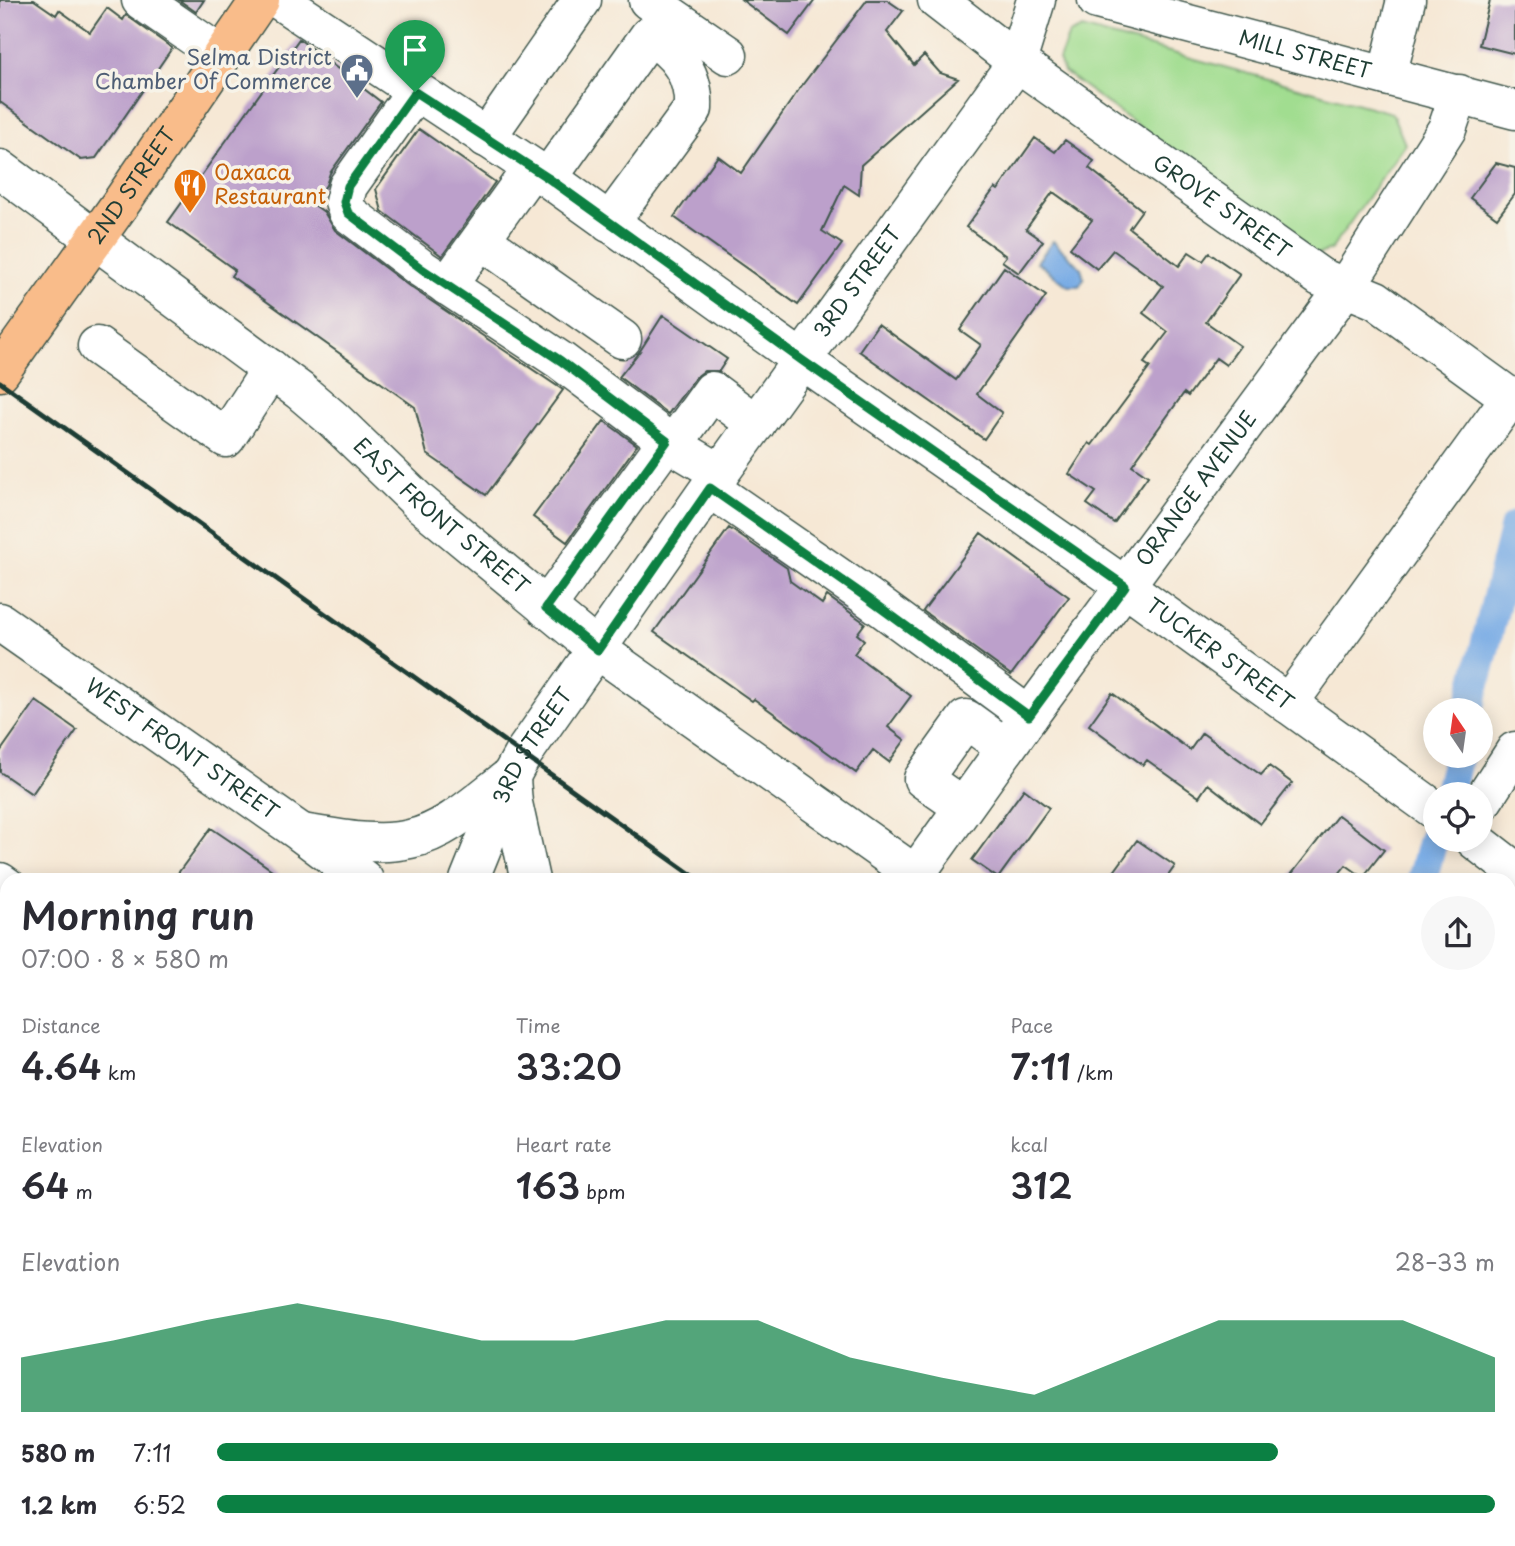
<!DOCTYPE html>
<html lang="en">
<head>
<meta charset="utf-8">
<style>
	body { margin:0; font-family:"Playpen Sans",sans-serif; background:#f7f7f7; color:#2b2b33; height:100vh; display:flex; flex-direction:column; font-size:26px; white-space:nowrap }
	* { box-sizing:border-box; margin:0 }
	p { font-size:23px; color:#7c7c81 }
	.icon { flex:none; width:38px; height:38px; fill:none; stroke:currentColor; stroke-width:2; stroke-linecap:round; stroke-linejoin:round }
	.map { position:relative; flex:1; overflow:hidden }
	.details { position:absolute; left:0px; top:873px; width:1516px; height:674px; display:flex; flex-direction:column; background:#fff; border-radius:21px 21px 0 0; box-shadow:0 4px 18px #0003 }
	.details>* { flex:none }
	.needle { width:46px; rotate:347deg }
	.fabs { position:absolute; left:1423px; top:698px; display:grid; gap:14px }
	.fabs a { display:grid; place-items:center; width:70px; height:70px; border-radius:50%; background:#fff; box-shadow:0 4px 18px #0003; font-size:35px }
	.pin { position:absolute; display:grid; place-items:center; width:60px; height:60px; color:#fff; margin:-72px -30px; border-radius:50% 50% 50% 0; rotate:-45deg; box-shadow:0 0 7px #0007 }
	.pin .icon { rotate:45deg }
	.round { display:grid; place-items:center; flex:none; width:74px; height:74px; border-radius:37px; background:#f7f7f7 }
	.overview { display:flex; align-items:center; justify-content:space-between; height:119px; padding:0 21px }
	h1 { font-size:38px; font-weight:600; line-height:52px }
	.figures { display:grid; grid-template-columns:repeat(3,1fr); gap:10px; height:119px; padding:7px 21px }
	.figures div { display:grid; align-content:center }
	.figures b { font-size:35px; font-weight:600 }
	.figures small { font-size:19px; font-weight:400 }
	.figures p { font-size:19px }
	.chart { height:196px; padding:14px 21px }
	.chart p { display:flex; justify-content:space-between }
	.chart svg { width:100%; height:126px; margin-top:7px; fill:#0b8043; opacity:.7 }
	ul { padding:0 21px; list-style:none; font-size:23px }
	li { display:grid; grid-template-columns:112px 84px 1fr; align-items:center; height:52px }
	li i { height:18px; border-radius:9px; background:#0b8043 }
	.map>svg:first-child { display:block }
</style>
</head>
<body>
<div class="map">
<svg width="1515" height="1546" viewBox="0 0 1515 1546">
	<rect width="100%" height="100%" fill="#f7f3e8"/>
	<filter id="ink" filterUnits="userSpaceOnUse"><feTurbulence type="fractalNoise" baseFrequency=".0143" numOctaves="2"/><feDisplacementMap in="SourceGraphic" scale="14" xChannelSelector="R" yChannelSelector="G"/><feConvolveMatrix kernelMatrix="1 2 1 2 8 2 1 2 1" color-interpolation-filters="sRGB"/></filter>
	<filter id="wash" filterUnits="userSpaceOnUse"><feTurbulence type="fractalNoise" baseFrequency=".00686" numOctaves="4" result="noise"/><feDisplacementMap in="SourceGraphic" scale="28" xChannelSelector="R" yChannelSelector="G"/><feGaussianBlur stdDeviation="1.57" result="paint"/><feColorMatrix in="noise" values="0 0 0 0 0 0 0 0 0 0 0 0 0 0 0 0 0 1.4 0 .05"/><feComposite in="paint" operator="in"/></filter>
	<g filter="url(#wash)">
		<rect width="100%" height="100%" fill="#f6e8d5"/>
		<path fill="#a1dd90" stroke="#608d62" stroke-width="2" d="M1082,28L1392,113L1405,144L1331,250L1316,255L1064,72L1059,60L1069,34Z"/>
		<path fill="#79ace5" stroke="#4c748c" stroke-width="2" d="M1053,241L1081,268L1084,279L1079,286H1068L1037,262Z"/>
		<g fill="none" stroke-linecap="round" stroke-linejoin="round">
			<path stroke="#79ace5" stroke-width="30" d="M1469,710L1515,526
				M1449,792L1458,756
				M1422,880L1433,840
				M1270,1546V1540"/>
		</g>
		<g id="blocks">
			<path fill="#bca0cb" d="M0,0H34L56,15L59,10L90,32L107,8L123,20L126,15L172,48L96,158L81,160L0,102Z
				M179,0H204L196,12Z
				M742,0H815L789,35Z
				M867,0H887L903,11L887,32L914,65L924,55L940,73L958,79L861,165L859,195L844,185L822,231L842,244L798,305L674,217L718,156L741,173L800,88Z
				M1490,0H1515V54L1479,45Z
				M299,39L381,102L330,173L326,185L313,204L324,212L335,230L409,286L563,390L486,495L427,454L415,407L231,276L235,270L168,222Z
				M419,129L495,182L442,256L382,211L376,189Z
				M1035,138L1055,152L1065,140L1094,161L1089,168L1142,210L1129,228L1179,266L1189,252L1203,261L1209,253L1240,274L1206,322L1240,346L1226,365L1216,358L1188,396L1184,393L1132,465L1148,476L1114,523L1087,504L1096,492L1069,474L1089,443L1092,445L1150,367L1144,363L1168,332L1143,313L1163,286L1113,250L1097,269L1070,248L1092,220L1053,192L1026,229L1043,241L1019,273L1002,261L1006,256L966,227L995,188L998,190Z
				M1496,163L1515,168V194L1497,218L1470,198Z
				M1004,267L1046,296L977,394L1002,413L984,439L859,351L878,324L956,380L981,345L960,330Z
				M663,315L727,359L719,371H704L695,378L668,414L619,377L640,351Z
				M604,421L637,445L567,542L533,517Z
				M729,528L787,568L790,581L822,604L827,596L865,623L857,634L864,640L854,654L911,696L888,727L905,740L889,762L873,750L856,773L754,699L752,701L654,632Z
				M981,533L1069,597L1011,675L923,611Z
				M1112,693L1190,750L1202,733L1261,775L1269,766L1292,783L1260,824L1208,784L1199,797L1147,760L1143,765L1089,725Z
				M36,701L77,730L32,794L0,772V752Z
				M1024,789L1049,808L998,878L972,860Z
				M1338,815L1384,850L1363,877L1346,865L1334,880H1287Z
				M211,828L242,849L286,880H173Z
				M1137,840L1175,866L1165,880H1108Z"/>
		</g>
	</g>
	<g filter="url(#ink)">
		<use href="#blocks" fill-opacity="0" stroke="#3f574c" stroke-width="2"/>
		<g fill="none" stroke-linecap="round" stroke-linejoin="round">
			<defs>
				<g id="minor">
					<path d="M141,0L222,56"/>
					<path id="s1" d="M279,0L548,178L803,361L1125,586L1435,810"/>
					<path d="M648,0L728,55"/>
					<path id="s2" d="M937,0L1017,62L1320,277L1376,300L1515,401"/>
					<path id="s3" d="M1097,0L1515,110"/>
					<path d="M1387,76L1406,0"/>
					<path d="M415,92L348,186L344,202L348,213L422,269L561,361L673,445L720,473"/>
					<path d="M486,138L582,0"/>
					<path id="s4" d="M0,169L300,391L334,420L419,502L598,650L923,880"/>
					<path d="M548,178L649,36C677,51 695,75 693,109L609,223"/>
					<path d="M481,240L622,339"/>
					<path d="M447,286L532,168"/>
					<path d="M97,346L226,438L271,369"/>
					<path d="M673,445L712,391L756,424"/>
					<path d="M710,488L866,596L1029,716"/>
					<path d="M546,608L667,441"/>
					<path id="s5" d="M0,622L300,832L364,880"/>
					<path d="M1288,704L1510,398"/>
					<path d="M511,779L513,803L530,880"/>
					<path d="M1480,805L1515,751"/>
					<path d="M963,807L923,779L966,719L1006,748"/>
					<path d="M302,833C337,838 375,847 410,839C448,831 481,798 511,776"/>
					<path d="M1475,840L1515,871"/>
					<path id="s6" d="M915,875L1029,716L1345,288L1447,129L1459,94"/>
					<path id="s7" d="M469,880L511,776L523,754L720,473L1017,62L1036,0"/>
					<path d="M0,882L7,887"/>
					<path d="M1508,1160L1515,1151"/>
					<path d="M1508,1335L1515,1339"/>
					<path d="M187,1540L195,1546"/>
					<path d="M678,1540L679,1546"/>
					<path d="M1454,1540L1462,1546"/>
					<path d="M22,1546L26,1540"/>
					<path d="M457,1546L461,1540"/>
				</g>
				<g id="major">
					<path id="s8" d="M0,372L123,200L260,0"/>
					<path d="M0,1115L7,1120"/>
					<path d="M0,1171L7,1176"/>
					<path d="M530,1540L540,1546"/>
					<path d="M604,1540L615,1546"/>
				</g>
			</defs>
			<use href="#minor" stroke="#3f574c" stroke-width="41"/>
			<use href="#major" stroke="#3f574c" stroke-width="41"/>
			<use href="#minor" stroke="#fff" stroke-width="38"/>
			<use href="#major" stroke="#f9bc8a" stroke-width="38"/>
			<path stroke="#1f3d34" stroke-width="5" d="M0,382L699,880
				M1508,1459L1515,1464"/>
		</g>
	</g>
	<g fill="none" stroke-linecap="round" stroke-linejoin="round" filter="url(#ink)">
		<defs>
			<path id="route" d="M415,92L548,178L803,361L1125,586L1029,716L866,597L710,488L598,650L546,608L667,441L561,361L422,269L348,213L344,202L348,186Z"/>
		</defs>
		<use href="#route" stroke="#fff" stroke-width="14"/>
		<use href="#route" stroke="#0b8043" stroke-width="9"/>
	</g>
	<defs>
		<symbol id="civic-pin" viewBox="-11 -11 22 30"><path d="M0 17L-7.5 6A9.5 9.5 0 1 1 7.5 6Z" fill="#5c6f8a" stroke="#f7f3e8"/><path d="M-.6-6.5H3V-4.5H.6V-3L4-1V1h2V6H-6V1h2V-1L-.6-3ZM-1.2 2.5V6h2.4V2.5Z" fill="#fff"/></symbol>
		<symbol id="restaurant-pin" viewBox="-11 -11 22 30"><path d="M0 17L-7.5 6A9.5 9.5 0 1 1 7.5 6Z" fill="#e8710a" stroke="#f7f3e8"/><path d="M-5-6h1v4h1v-4h1v4h1v-4h1v5L-1.5 .5V6h-2V.5L-5-1ZM5-6V6H3V1.5H1.5Q1.5-4 5-6Z" fill="#fff"/></symbol>
	</defs>
	<g fill-rule="evenodd">
		<use href="#civic-pin" x="338" y="51" width="38" height="52"/>
		<use href="#restaurant-pin" x="171" y="166" width="38" height="52"/>
	</g>
	<g text-anchor="middle" stroke-width="7" stroke-linejoin="round" paint-order="stroke">
		<g font-size="21" fill="#1f3d34" stroke="#f7f3e8">
			<text dy="7" stroke="none"><textPath href="#s3" startOffset="215">MILL STREET</textPath></text>
			<text dy="7" stroke="none"><textPath href="#s8" startOffset="228">2ND STREET</textPath></text>
			<text dy="7" stroke="none"><textPath href="#s2" startOffset="352">GROVE STREET</textPath></text>
			<text dy="7" stroke="none"><textPath href="#s7" startOffset="716">3RD STREET</textPath></text>
			<text dy="7" stroke="none"><textPath href="#s6" startOffset="478">ORANGE AVENUE</textPath></text>
			<text dy="7" stroke="none"><textPath href="#s4" startOffset="562">EAST FRONT STREET</textPath></text>
			<text dy="7" stroke="none"><textPath href="#s1" startOffset="1146">TUCKER STREET</textPath></text>
			<text dy="7" stroke="none"><textPath href="#s7" startOffset="149">3RD STREET</textPath></text>
			<text dy="7" stroke="none"><textPath href="#s5" startOffset="222">WEST FRONT STREET</textPath></text>
		</g>
		<g font-size="21" fill="#4e5e75" stroke="#f7f3e8" text-anchor="end">
			<text x="332" y="65">Selma District<tspan x="332" dy="24">Chamber Of Commerce</tspan></text>
		</g>
		<g font-size="21" fill="#c56008" stroke="#f7f3e8" text-anchor="start">
			<text x="214" y="180">Oaxaca<tspan x="214" dy="24">Restaurant</tspan></text>
		</g>
	</g>
</svg>
<div class="fabs">
<a><svg class="needle" viewBox="-14 -14 28 28"><path d="M0-13l5 13h-10z" fill="#e53935"/><path d="M0 13l5-13h-10z" fill="#7c7c81"/></svg></a>
<a><svg class="icon" aria-label="locate" viewBox="0 0 24 24"><circle cx="12" cy="12" r="6"/><path d="M12 2v4M12 18v4M2 12h4M18 12h4"/></svg></a>
</div>
<div class="pin" style="left:415px;top:92px;background:#1e9e55"><svg class="icon" aria-label="arrive" viewBox="0 0 24 24"><path d="M6 21V4h12l-3 4 3 4H6"/></svg></div>
<section class="details">
<div class="overview"><div><h1>Morning run</h1><p>07:00 · 8 × 580 m</p></div><a class="round"><svg class="icon" aria-label="share" viewBox="0 0 24 24"><path d="M12 15V3M7 8l5-5 5 5M5 13v7h14v-7"/></svg></a></div>
<div class="figures">
<div><p>Distance</p><b>4.64<small> km</small></b></div>
<div><p>Time</p><b>33:20</b></div>
<div><p>Pace</p><b>7:11<small> /km</small></b></div>
</div>
<div class="figures">
<div><p>Elevation</p><b>64<small> m</small></b></div>
<div><p>Heart rate</p><b>163<small> bpm</small></b></div>
<div><p>kcal</p><b>312</b></div>
</div>
<div class="chart"><p><span>Elevation</span>28–33 m</p>
<svg viewBox="0 0 160 44" preserveAspectRatio="none"><path d="M0 44V25L10 19L20 12L30 6L40 12L50 19L60 19L70 12L80 12L90 25L100 32L110 38L120 25L130 12L140 12L150 12L160 25V44z"/></svg>
</div>
<ul>
<li><b>580 m</b>7:11<i style="width:83%"></i></li>
<li><b>1.2 km</b>6:52<i style="width:100%"></i></li>
</ul>
</section>
</div>
</body>
</html>
